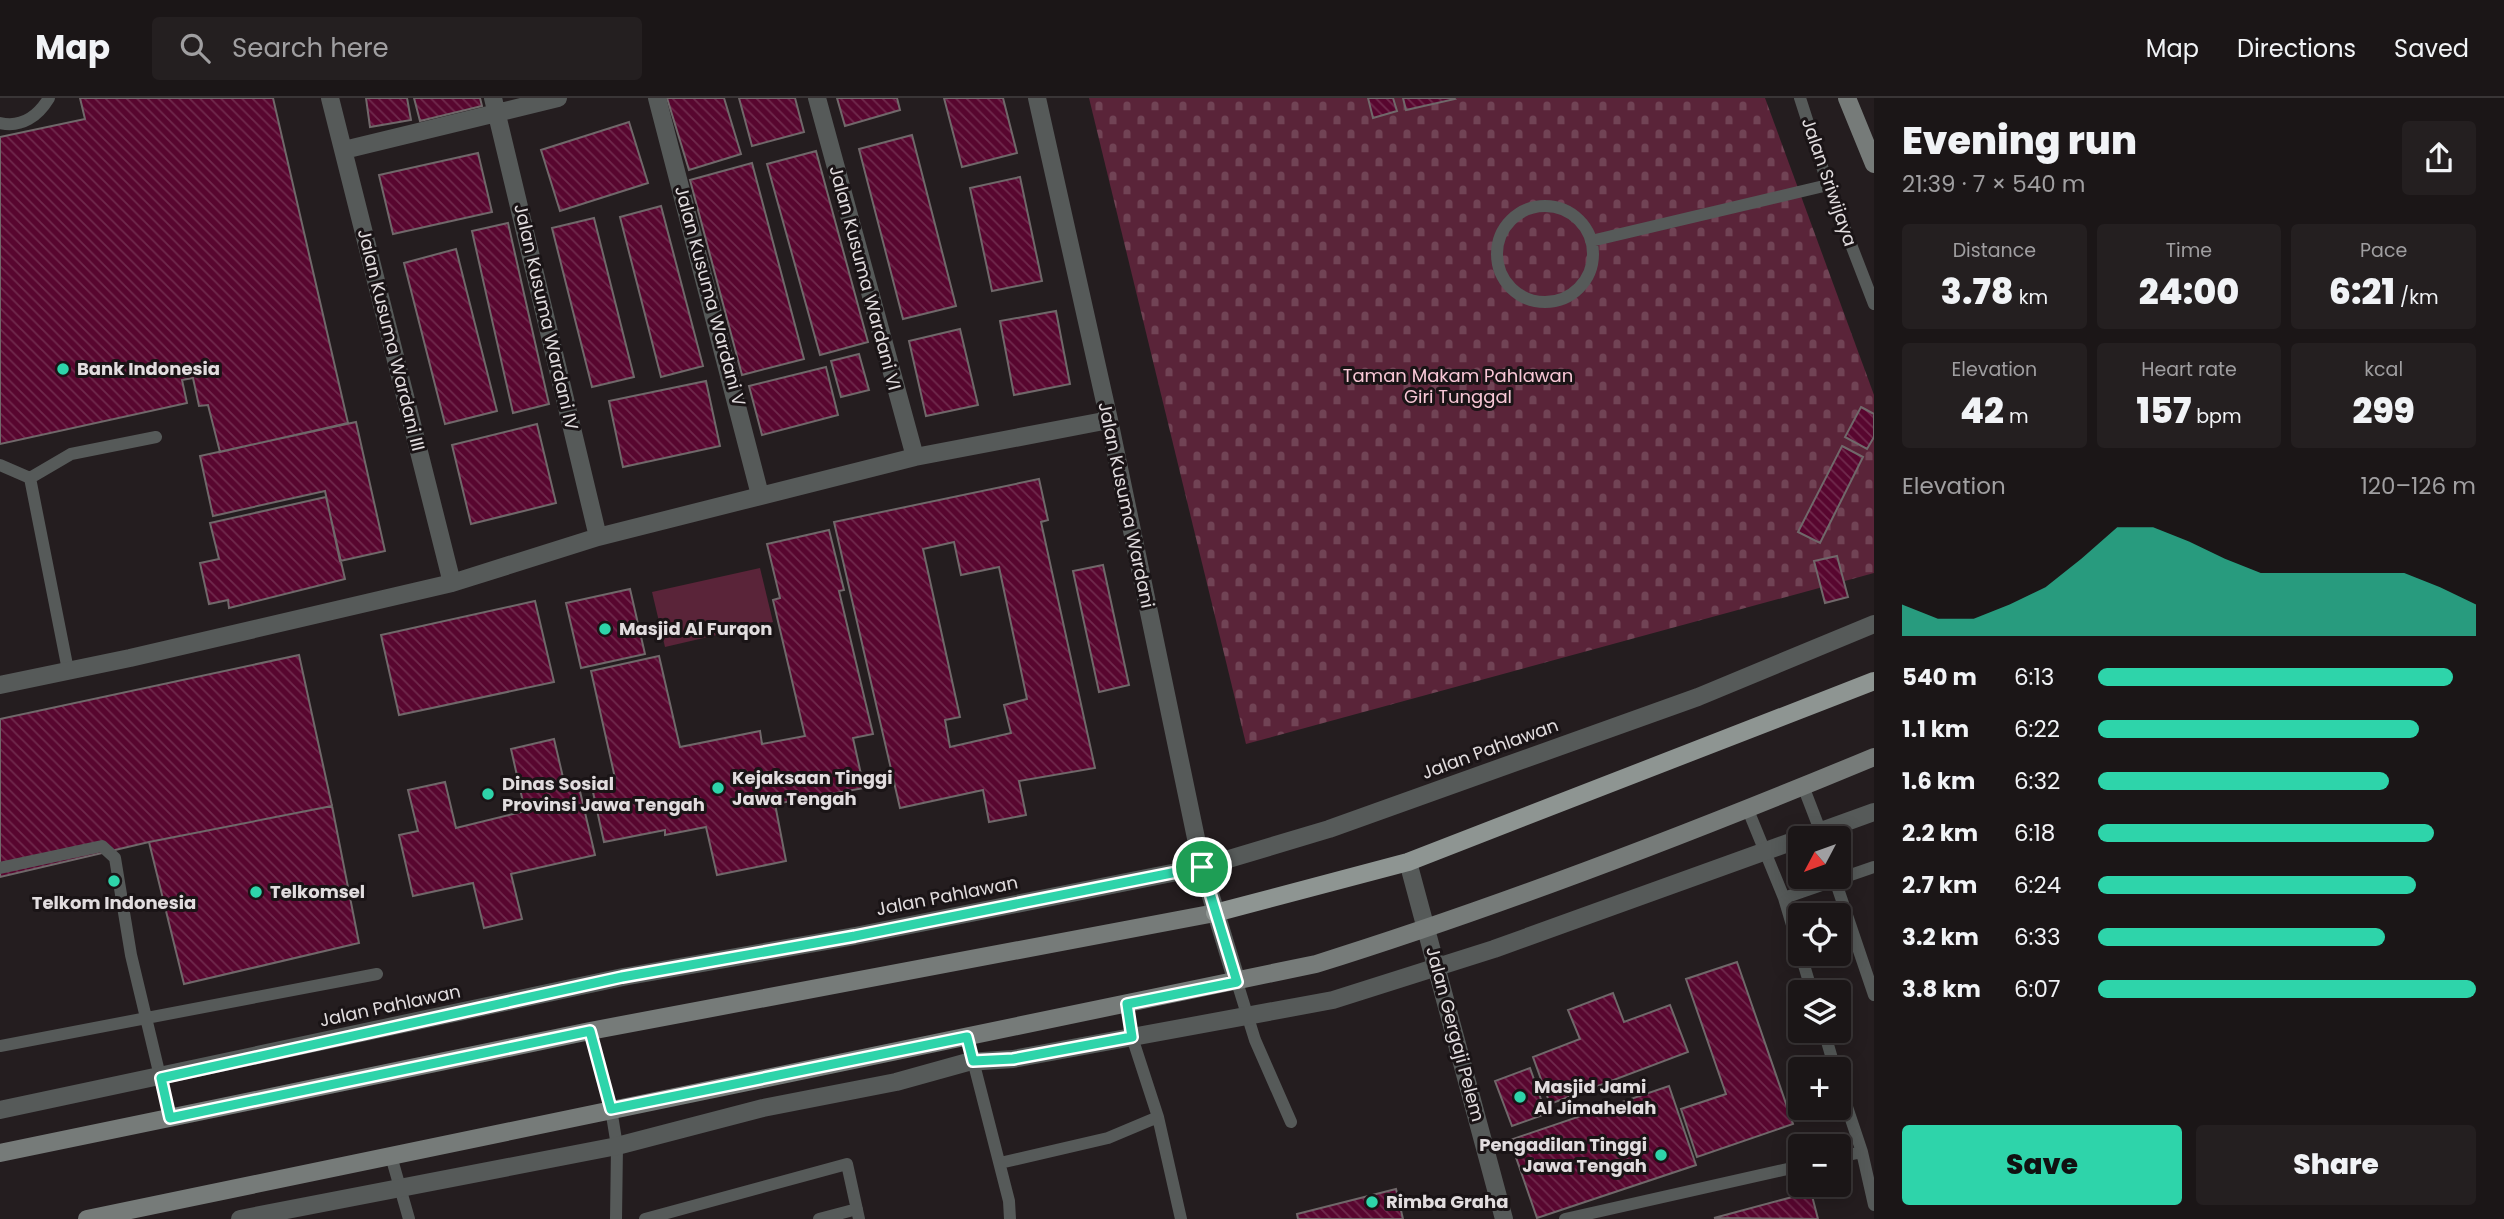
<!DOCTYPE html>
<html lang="en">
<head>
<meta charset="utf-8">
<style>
	body { margin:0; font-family:Poppins,sans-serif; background:#241f20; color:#f1f3f6; height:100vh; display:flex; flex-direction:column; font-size:26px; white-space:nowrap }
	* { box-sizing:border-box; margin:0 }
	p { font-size:23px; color:#a09fa1 }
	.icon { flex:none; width:38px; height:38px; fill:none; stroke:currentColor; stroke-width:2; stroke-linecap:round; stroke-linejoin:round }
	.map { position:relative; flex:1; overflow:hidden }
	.sheet { display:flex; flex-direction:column; background:#1b1617; width:630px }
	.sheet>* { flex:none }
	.needle { width:46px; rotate:229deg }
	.fabs { position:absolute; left:1788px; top:728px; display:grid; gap:14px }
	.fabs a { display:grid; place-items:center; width:63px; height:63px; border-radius:7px; background:#1b1617; box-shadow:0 4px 18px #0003,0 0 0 2px #393536; font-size:35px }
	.pin { position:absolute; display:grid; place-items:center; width:60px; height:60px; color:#fff; margin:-30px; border:4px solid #fff; border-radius:50%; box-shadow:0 2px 7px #0007 }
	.round { display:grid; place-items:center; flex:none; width:74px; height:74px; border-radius:7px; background:#241f20 }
	.overview { display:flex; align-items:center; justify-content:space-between; height:119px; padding:0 28px }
	h1 { font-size:38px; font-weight:800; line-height:52px }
	.stats { display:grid; grid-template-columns:repeat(3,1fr); gap:10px; height:119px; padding:7px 28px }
	.stats div { display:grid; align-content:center; border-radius:7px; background:#241f20; text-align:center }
	.stats b { font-size:35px; font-weight:800 }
	.stats small { font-size:19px; font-weight:400 }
	.stats p { font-size:19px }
	.chart { height:196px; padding:14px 28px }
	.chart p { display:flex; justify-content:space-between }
	.chart svg { width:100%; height:126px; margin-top:7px; fill:#2ed4aa; opacity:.7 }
	.action { display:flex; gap:14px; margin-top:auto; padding:14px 28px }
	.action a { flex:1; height:80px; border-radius:7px; background:#2ed4aa; color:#111; font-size:28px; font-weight:800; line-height:80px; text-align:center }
	.action a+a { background:#241f20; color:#f1f3f6 }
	ul { padding:0 28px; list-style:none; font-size:23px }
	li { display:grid; grid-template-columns:112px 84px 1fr; align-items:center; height:52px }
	li i { height:18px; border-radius:9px; background:#2ed4aa }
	header { display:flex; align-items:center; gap:42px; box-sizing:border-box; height:98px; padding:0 35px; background:#1b1617; border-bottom:2px solid #393536 }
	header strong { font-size:33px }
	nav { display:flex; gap:38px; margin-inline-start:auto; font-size:24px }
	.search { width:490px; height:63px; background:#241f20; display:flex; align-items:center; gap:18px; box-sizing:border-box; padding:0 24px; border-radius:7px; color:#a09fa1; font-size:26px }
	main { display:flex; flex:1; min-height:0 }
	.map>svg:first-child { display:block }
</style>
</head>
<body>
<header>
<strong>Map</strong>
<div class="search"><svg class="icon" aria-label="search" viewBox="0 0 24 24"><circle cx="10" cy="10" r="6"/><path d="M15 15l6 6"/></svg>Search here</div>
<nav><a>Map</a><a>Directions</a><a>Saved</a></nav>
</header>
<main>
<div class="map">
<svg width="1874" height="1121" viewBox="0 0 1874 1121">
	<defs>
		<pattern id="cemetery-stones" width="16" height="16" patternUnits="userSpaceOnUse" patternTransform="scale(1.75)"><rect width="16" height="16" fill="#5a2439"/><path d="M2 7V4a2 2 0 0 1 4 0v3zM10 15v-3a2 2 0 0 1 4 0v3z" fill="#714355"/></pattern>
		<pattern id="building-back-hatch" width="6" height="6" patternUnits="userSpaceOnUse" patternTransform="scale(1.75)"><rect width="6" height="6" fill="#58062f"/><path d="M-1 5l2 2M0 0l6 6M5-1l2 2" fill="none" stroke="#702a4d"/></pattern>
	</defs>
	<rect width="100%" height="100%" fill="#241d1f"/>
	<path fill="url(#cemetery-stones)" d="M1089,0H1765L1874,297V475L1246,646Z"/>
	<path fill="#5a2439" d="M760,470L773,524L665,549L652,494Z"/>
	<path fill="url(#building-back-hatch)" stroke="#70686a" stroke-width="2" fill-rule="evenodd" d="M80,0H273L348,325L220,354L208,307L199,308L193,280L182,282L187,305L0,346V39L85,21Z
		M366,0H407L411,22L370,29Z
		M414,0H480L482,8L420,23Z
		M667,0H724L741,56L689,72Z
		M739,0H795L804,34L752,48Z
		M837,0H897L900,12L845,28Z
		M944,0H1003L1017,55L962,69Z
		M1368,0H1393L1397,13L1373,20Z
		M1403,0H1454L1455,1L1406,12Z
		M629,24L648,85L560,113L541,52Z
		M912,37L956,208L903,221L859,51Z
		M816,53L868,244L820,257L767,66Z
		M478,55L492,114L393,136L379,77Z
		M752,65L804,261L742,277L690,82Z
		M1020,79L1042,183L992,193L970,90Z
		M661,108L703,268L661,279L620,119Z
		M594,120L634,279L592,289L552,130Z
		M508,125L549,306L513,315L472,133Z
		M456,151L497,313L445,326L404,165Z
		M1056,213L1070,286L1014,297L1000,223Z
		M960,231L978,307L926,318L909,243Z
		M859,256L869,292L841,299L831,263Z
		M826,269L838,317L762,337L749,288Z
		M706,283L720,348L623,369L609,303Z
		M1861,309L1874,316V339L1867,351L1845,339Z
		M356,324L385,453L340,463L325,393L213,418L200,358Z
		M537,326L556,405L471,426L452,347Z
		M1842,348L1863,359L1820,445L1798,434Z
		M1039,381L1048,422L1041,424L1095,670L1019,683L1026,717L989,724L983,692L900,710L834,424ZM954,444L961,477L999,469L1027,601L1004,607L1011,635L950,649L945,622L960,619L923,451Z
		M326,399L345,481L229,510L228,502L209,506L200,465L219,461L210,425Z
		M829,432L844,492L839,493L873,636L853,640L864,690L775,706L786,763L717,777L706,729L665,737V732L604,744L591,685L615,680L591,573L659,558L680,649L760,633L762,646L805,638L773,502L780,500L767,446Z
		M1837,458L1848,499L1825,505L1814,463Z
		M1103,467L1129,587L1099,594L1073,473Z
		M630,491L645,556L581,570L566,505Z
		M535,503L554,584L399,617L381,537Z
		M299,557L332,708L149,744L0,779V621Z
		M554,641L565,688L578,685L595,757L511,776L522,821L484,830L473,785L413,798L399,737L418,733L408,692L445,684L456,730L525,713L511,651Z
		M332,708L359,845L184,886L149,744Z
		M1737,864L1793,1026L1697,1059L1681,1011L1726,996L1686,881Z
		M1613,895L1624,924L1670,907L1688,954L1550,1006L1533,959L1580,941L1568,912Z
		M1530,970L1546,1016L1512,1028L1495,983Z
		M1669,988L1696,1067L1537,1120L1510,1042Z
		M1396,1091L1403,1121H1298L1297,1116Z
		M1811,1094L1818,1121L1714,1120Z"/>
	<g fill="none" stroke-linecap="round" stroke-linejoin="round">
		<path stroke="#565a59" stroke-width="12" d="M1800,0L1828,87L1874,206
			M0,25C22,30 38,18 49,0
			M1497 156a48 48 0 1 1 96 0a48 48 0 1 1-96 0Z
			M1591,143L1828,87
			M0,367L30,380L68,572
			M30,380L71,356L156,339
			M1803,688L1823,740
			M1748,712L1784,800L1812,894
			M0,770L102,748L115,760L131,857L170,1020
			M1834,779L1874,897
			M1784,800L1874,769
			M1237,884L1255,942L1291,1024
			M590,933L611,1011L617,1048L616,1121
			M1824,933L1835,971
			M967,939L1009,1103L1010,1121
			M0,948L377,876
			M1839,985L1862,1054L1874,1107
			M1158,1019L1181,1121
			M391,1058L409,1121
			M1839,1059L1862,1054
			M1000,1065L1108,1040L1158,1019L1132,939L1127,907
			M645,1121L847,1066L859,1121
			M819,1121L857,1111
			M1565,1121L1801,1068"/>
		<path stroke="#565a59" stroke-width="18" d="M0,1012L623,879L855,838L1202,769L1329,731L1698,599L1874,526
			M240,1121L617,1048L763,1010L896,984L968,964L1013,961L1333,902L1494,851L1874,714"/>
		<path stroke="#565a59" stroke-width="18" d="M330,0L452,485
			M493,0L598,439
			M657,0L760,397
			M817,0L915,359
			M1037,0L1109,322L1202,769L1237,884
			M344,52L558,0
			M0,587L130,560L452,485L598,439L915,359L1109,322
			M1408,764L1504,1121"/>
		<path stroke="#767b79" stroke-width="18" d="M1847,0L1874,66
			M0,1055L590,933L1215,815
			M87,1121L1316,866C1505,807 1691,735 1874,659"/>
		<path stroke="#8e9592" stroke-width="18" d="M1215,815L1408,764L1874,583"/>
	</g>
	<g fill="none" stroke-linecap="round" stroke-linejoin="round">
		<defs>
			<path id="route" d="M1202,769L1237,884L1127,906L1132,939L1013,961L973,963L967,939L611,1011L590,933L170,1020L161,980L622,879L855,838Z"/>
		</defs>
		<use href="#route" stroke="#fff" stroke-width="14"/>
		<use href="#route" stroke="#2ed4aa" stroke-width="9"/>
	</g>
	<g fill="#2ed4aa" stroke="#1a1416" stroke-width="2.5">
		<circle cx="63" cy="271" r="7"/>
		<circle cx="605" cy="531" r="7"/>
		<circle cx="718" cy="690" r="7"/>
		<circle cx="488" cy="696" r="7"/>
		<circle cx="114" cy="783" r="7"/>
		<circle cx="256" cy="794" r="7"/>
		<circle cx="1520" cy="999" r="7"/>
		<circle cx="1661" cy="1057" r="7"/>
		<circle cx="1372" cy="1104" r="7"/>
	</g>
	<g text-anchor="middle" stroke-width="6" stroke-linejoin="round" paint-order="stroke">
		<g font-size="18" fill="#e2dddf" stroke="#1a1416">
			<text transform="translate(1829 84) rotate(71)" y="6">Jalan Sriwijaya</text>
			<text transform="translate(865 180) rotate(75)" y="6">Jalan Kusuma Wardani VI</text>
			<text transform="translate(710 198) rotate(75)" y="6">Jalan Kusuma Wardani V</text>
			<text transform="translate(546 219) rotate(77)" y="6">Jalan Kusuma Wardani IV</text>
			<text transform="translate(391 242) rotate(76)" y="6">Jalan Kusuma Wardani III</text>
			<text transform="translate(1126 407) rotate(78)" y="6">Jalan Kusuma Wardani</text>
			<text transform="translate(1490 651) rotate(-20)" y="6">Jalan Pahlawan</text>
			<text transform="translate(947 798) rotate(-11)" y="6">Jalan Pahlawan</text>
			<text transform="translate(390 908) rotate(-12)" y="6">Jalan Pahlawan</text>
			<text transform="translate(1455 936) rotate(75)" y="6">Jalan Gergaji Pelem</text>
		</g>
		<g font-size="18" font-weight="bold" fill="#e2dddf" stroke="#1a1416" text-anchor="start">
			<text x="77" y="277">Bank Indonesia</text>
			<text x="619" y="537">Masjid Al Furqon</text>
			<text x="732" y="686">Kejaksaan Tinggi<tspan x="732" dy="21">Jawa Tengah</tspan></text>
			<text x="502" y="692">Dinas Sosial<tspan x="502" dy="21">Provinsi Jawa Tengah</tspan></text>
			<text x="270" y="800">Telkomsel</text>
			<text x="114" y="811" text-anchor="middle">Telkom Indonesia</text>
			<text x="1534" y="995">Masjid Jami<tspan x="1534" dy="21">Al Jimahelah</tspan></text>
			<text x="1647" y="1053" text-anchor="end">Pengadilan Tinggi<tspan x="1647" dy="21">Jawa Tengah</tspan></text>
			<text x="1386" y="1110">Rimba Graha</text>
		</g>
		<g font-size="18" fill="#f9c8d7" stroke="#1a1416">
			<text x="1458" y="284">Taman Makam Pahlawan<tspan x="1458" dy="21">Giri Tunggal</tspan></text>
		</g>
	</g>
</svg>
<div class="fabs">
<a><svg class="needle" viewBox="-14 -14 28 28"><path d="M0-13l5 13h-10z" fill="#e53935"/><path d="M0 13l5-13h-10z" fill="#a09fa1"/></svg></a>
<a><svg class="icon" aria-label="locate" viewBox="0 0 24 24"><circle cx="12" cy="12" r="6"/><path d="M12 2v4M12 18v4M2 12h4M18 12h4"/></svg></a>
<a><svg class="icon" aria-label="layers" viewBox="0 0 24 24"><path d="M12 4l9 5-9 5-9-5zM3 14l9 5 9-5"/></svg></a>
<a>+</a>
<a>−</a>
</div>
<div class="pin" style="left:1202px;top:769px;background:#1e9e55"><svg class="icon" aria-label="arrive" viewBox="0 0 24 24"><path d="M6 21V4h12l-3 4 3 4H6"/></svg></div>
</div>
<section class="sheet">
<div class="overview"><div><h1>Evening run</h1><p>21:39 · 7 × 540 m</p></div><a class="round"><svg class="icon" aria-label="share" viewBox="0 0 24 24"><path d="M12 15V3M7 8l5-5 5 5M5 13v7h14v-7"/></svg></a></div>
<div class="stats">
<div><p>Distance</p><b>3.78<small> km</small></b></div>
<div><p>Time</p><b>24:00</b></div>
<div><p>Pace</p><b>6:21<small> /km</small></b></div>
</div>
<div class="stats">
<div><p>Elevation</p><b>42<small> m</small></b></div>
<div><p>Heart rate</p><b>157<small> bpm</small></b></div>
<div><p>kcal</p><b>299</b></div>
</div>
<div class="chart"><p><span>Elevation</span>120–126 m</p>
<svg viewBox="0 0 160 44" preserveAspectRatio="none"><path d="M0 44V33L10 38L20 38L30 33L40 27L50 17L60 6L70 6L80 11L90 17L100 22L110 22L120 22L130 22L140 22L150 27L160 33V44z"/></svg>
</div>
<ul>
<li><b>540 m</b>6:13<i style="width:94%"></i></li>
<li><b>1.1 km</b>6:22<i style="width:85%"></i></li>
<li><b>1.6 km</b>6:32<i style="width:77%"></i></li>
<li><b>2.2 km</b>6:18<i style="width:89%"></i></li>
<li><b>2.7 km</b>6:24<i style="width:84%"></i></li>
<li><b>3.2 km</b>6:33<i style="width:76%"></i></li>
<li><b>3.8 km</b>6:07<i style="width:100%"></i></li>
</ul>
<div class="action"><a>Save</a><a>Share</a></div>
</section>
</main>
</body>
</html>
